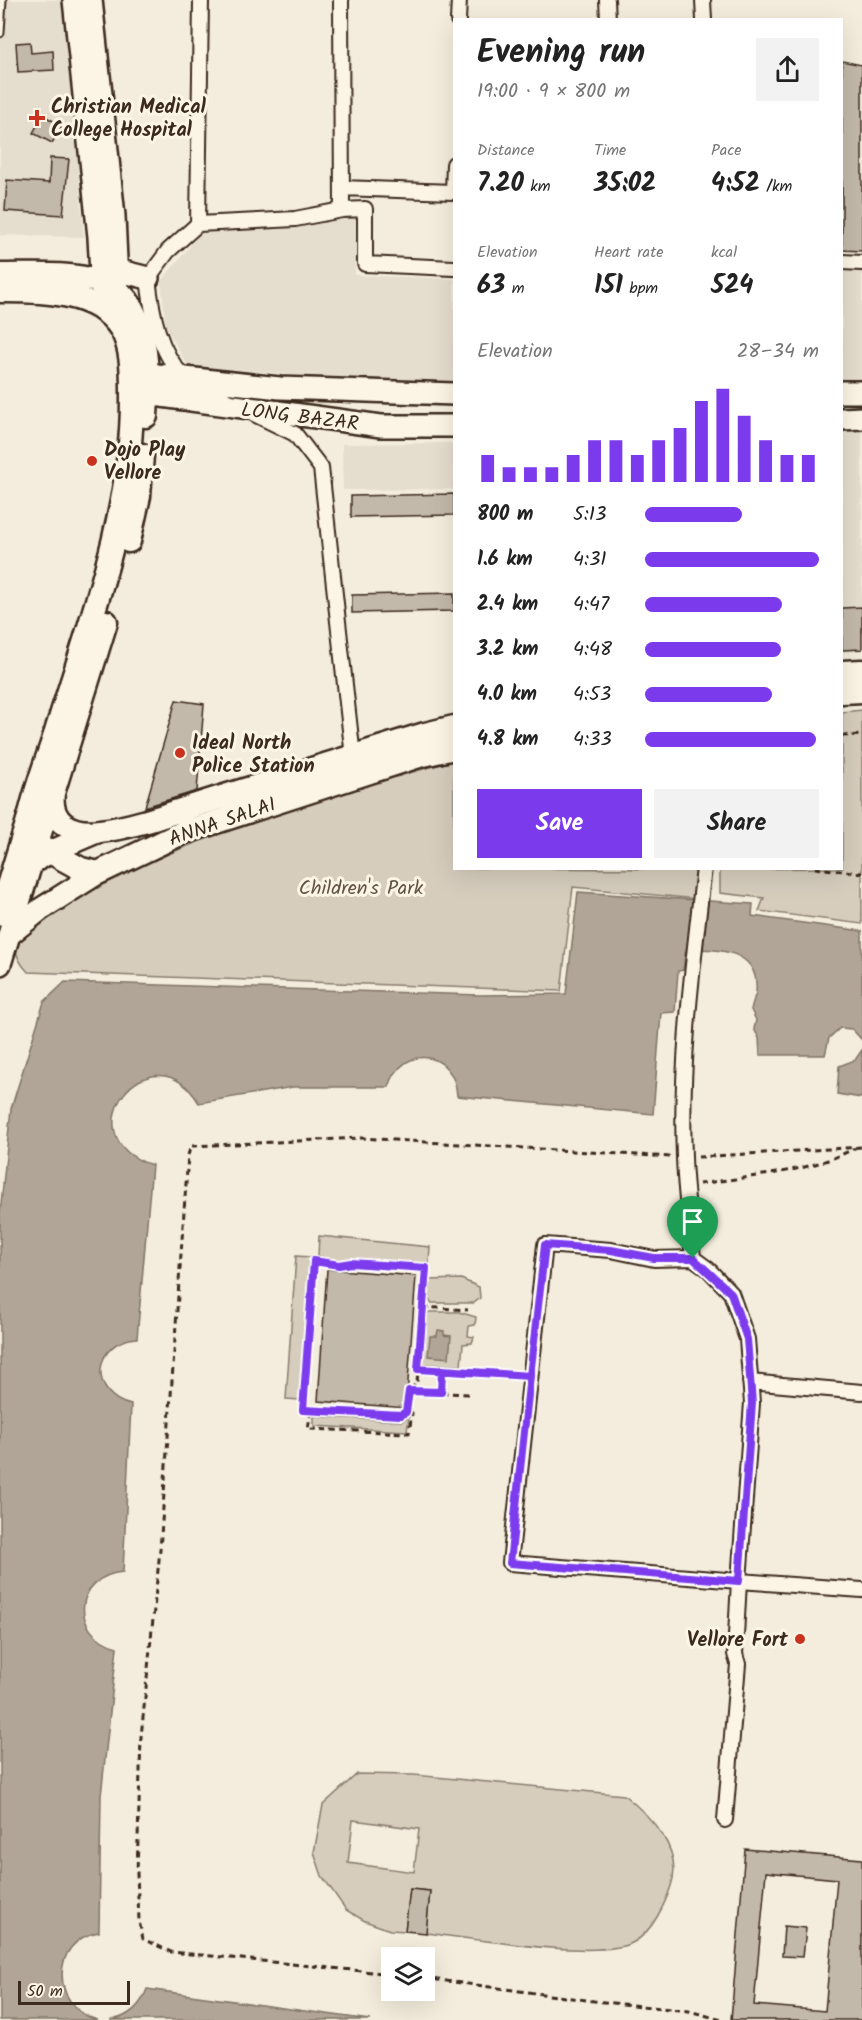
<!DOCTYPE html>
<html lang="en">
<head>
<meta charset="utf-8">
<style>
	body { margin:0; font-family:Kalam,sans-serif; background:#f2f2f2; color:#222; height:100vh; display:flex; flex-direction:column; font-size:22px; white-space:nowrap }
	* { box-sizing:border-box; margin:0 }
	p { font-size:20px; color:#767676 }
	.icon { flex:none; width:33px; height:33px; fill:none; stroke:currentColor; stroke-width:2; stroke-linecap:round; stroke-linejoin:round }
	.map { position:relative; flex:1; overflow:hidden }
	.sheet { position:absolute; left:453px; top:18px; width:390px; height:852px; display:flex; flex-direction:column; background:#fff; border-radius:0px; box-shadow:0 6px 24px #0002 }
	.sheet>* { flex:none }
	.controls { position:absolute; left:381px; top:1947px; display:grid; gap:12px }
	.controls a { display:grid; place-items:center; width:54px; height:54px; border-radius:0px; background:#fff; box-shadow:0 6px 24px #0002; font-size:30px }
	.scale { position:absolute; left:18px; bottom:15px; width:112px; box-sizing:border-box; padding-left:6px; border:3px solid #3b2a1e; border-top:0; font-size:16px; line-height:21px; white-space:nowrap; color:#3b2a1e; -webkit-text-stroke:4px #fcf5e5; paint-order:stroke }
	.pin { position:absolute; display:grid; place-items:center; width:51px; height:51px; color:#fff; margin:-62px -26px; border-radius:50% 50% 50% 0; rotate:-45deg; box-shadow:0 0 6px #0007 }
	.pin .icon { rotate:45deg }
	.round { display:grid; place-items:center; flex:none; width:63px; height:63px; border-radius:0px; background:#f2f2f2 }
	.headline { display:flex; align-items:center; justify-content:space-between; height:102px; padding:0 24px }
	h1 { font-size:33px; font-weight:800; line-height:45px }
	.metrics { display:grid; grid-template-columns:repeat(3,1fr); gap:9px; height:102px; padding:6px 24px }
	.metrics div { display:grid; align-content:center }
	.metrics b { font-size:26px; font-weight:800 }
	.metrics small { font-size:16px; font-weight:400 }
	.metrics p { font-size:16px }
	.chart { height:168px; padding:12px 24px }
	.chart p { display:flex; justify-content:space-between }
	.chart svg { width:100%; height:108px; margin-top:6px; stroke:#7c3aed; stroke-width:6 }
	.button { display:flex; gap:12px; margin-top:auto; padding:12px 24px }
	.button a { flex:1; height:69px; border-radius:0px; background:#7c3aed; color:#fff; font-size:24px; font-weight:800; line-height:69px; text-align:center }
	.button a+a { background:#f2f2f2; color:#222 }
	ul { padding:0 24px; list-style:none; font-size:20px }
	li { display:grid; grid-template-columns:96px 72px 1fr; align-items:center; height:45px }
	li i { height:15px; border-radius:8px; background:#7c3aed }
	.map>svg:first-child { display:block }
</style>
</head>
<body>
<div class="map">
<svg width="862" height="2020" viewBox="0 0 862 2020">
	<rect width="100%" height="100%" fill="#f4eddd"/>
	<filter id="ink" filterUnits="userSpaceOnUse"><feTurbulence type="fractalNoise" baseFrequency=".0167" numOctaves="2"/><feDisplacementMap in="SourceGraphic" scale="12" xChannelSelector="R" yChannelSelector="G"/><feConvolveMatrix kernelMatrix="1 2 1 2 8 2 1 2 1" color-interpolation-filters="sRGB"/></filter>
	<g filter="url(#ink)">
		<path fill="#e5ddce" d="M0,0H64L84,237L0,235Z
			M355,218V275L454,279V381L371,382L187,365L166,327L161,282L201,232Z
			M842,270H862V381H842Z
			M862,424V651L842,652V425Z
			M454,443V489L343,490L342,444Z"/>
		<path fill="#d6cdbd" stroke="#887c6e" stroke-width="1.5" fill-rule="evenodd" d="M862,710V924L759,911L764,898L720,893V869L842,868V712Z
			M454,761V868L698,869L697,899L573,887L561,991L28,972C17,960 10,945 23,931C30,923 48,917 58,911C139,860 228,829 318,801C364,787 408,772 454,761Z
			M319,1236L430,1247L429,1264L348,1259L337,1261L318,1256Z
			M296,1256L310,1257L300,1400L286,1399Z
			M461,1279L479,1287L480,1298L474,1303H432L428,1299L429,1280Z
			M429,1312H459L476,1317L475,1325L469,1326L468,1336L474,1337L472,1343L463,1344L461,1366L422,1364L427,1314Z
			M314,1416L402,1421L409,1417L407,1431L314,1426Z
			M357,1774L414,1775L624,1795C650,1816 684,1849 671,1886C665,1904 652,1932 634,1942C600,1961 469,1938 426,1933L430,1891L410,1889L405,1931L390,1930L365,1921L346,1910L322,1876L314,1852L323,1805ZM353,1820L419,1829L414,1872L348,1863Z"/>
		<path fill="#b0a596" stroke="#817466" stroke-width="1.5" d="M578,892L753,904L752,916L862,931V1040L852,1029L840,1028L829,1038L825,1055H760L759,1038L754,1029L756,1020L751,1010C752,1004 755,997 756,992C760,948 716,949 686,949L683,970L678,971L675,1012L661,1013L653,1114L457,1096C455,1050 402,1043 389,1087H293L199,1103C151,1024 63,1137 152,1165L137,1338C92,1341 88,1395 131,1405L123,1572C74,1576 69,1634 117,1647L101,1796L99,1932C49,1940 51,2009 98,2020H0V1213L11,1109L44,1002L65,982L480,995L566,994Z
			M862,1050V1098L837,1094L839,1066L855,1060Z
			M438,1330L444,1331V1335L451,1336L449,1358L428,1356L430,1336H437Z
			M147,1989L370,2020H110C128,2018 141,2006 147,1989Z"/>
		<path fill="#c3b9aa" stroke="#3b2a1e" stroke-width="1.5" fill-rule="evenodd" d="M30,42L31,53L53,51L54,70L18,72L16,43Z
			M842,61L862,65V251L842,250Z
			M43,115L62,126L52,143L33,133Z
			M50,158L69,159L63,215L5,211L7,180L49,183Z
			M454,494V515L351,517V496Z
			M454,593V611L352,613V595Z
			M862,607V649L842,650V608Z
			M176,700L204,704L197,791L145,807Z
			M327,1269L416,1276L406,1408L318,1401Z
			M745,1849L862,1859V2020H731ZM766,1872L837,1879L825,2011L754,2005Z
			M410,1889L430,1891L426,1933L405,1931Z
			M784,1926L806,1928L803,1957L782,1956Z"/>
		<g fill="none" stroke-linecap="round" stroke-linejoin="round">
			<defs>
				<path id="service" d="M0,33L2,0"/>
				<path id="minor" d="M201,0L198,224L295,219L342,210
					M341,0L342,210L365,209V264L454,268
					M607,0L608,20
					M703,0L704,20
					M458,20L459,0
					M342,188L453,192L454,164
					M198,224L168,251L148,278C152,313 158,352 185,378C195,388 213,394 226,400
					M842,262L862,263
					M254,414L295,434L321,468L353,757
					M693,1258L708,1269L731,1293L747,1339L752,1403L739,1581L510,1563L545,1245L611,1250L654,1259L693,1258C690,1225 685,1191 684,1157C680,1061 693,964 704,868
					M750,1382L862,1392
					M725,1820L738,1664L735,1654L739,1581L862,1590"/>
				<path id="primary" d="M74,0L99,237L103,311
					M91,0L114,216L118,304
					M104,264L116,270L148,278
					M148,374L280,388L454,394
					M842,392H862
					M147,394L381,426H454
					M842,419L862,418
					M39,859L50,852L99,831
					M4,897L30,812
					M0,915L15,883
					M10,934L41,909L98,873
					M0,964L53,793"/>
				<path id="trunk" d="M0,275C32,275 69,272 101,282C150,296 149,377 146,416
					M0,291C39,291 97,290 121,329C133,349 132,377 132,400C132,514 89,624 56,732C47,760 35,789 29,819L34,839L43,848L81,869L98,873L182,833L419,756L454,748
					M129,541L139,496L142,455
					M106,622L53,793C49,823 72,835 100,831C137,827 179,810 215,799C285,778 355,756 425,734L454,727
					M842,672L862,671
					M842,692L862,691"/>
			</defs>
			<use href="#service" stroke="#3b2a1e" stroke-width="11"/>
			<use href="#minor" stroke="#3b2a1e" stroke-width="18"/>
			<use href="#primary" stroke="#3b2a1e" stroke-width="26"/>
			<use href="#trunk" stroke="#3b2a1e" stroke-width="27"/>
			<path stroke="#3b2a1e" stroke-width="3" stroke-dasharray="6 4.5" stroke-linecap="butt" d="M842,736L862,735
				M815,868L862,873
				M698,1157L862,1147
				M699,1184C751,1176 809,1173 855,1148
				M314,1261L339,1265L351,1263L426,1268L417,1383L409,1391L406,1411L401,1415L303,1411Z
				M423,1307L468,1310
				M418,1369L519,1375
				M410,1391L469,1394
				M441,1392L442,1370
				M311,1411L308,1429L409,1433L412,1413L406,1411
				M392,1974L171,1952L143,1939L139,1921L137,1873L141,1737L160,1550L188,1155L191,1146L361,1138L670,1157
				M424,1978L594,2001L689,2011L722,2020"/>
			<use href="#service" stroke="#fcf5e5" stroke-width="7"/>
			<use href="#minor" stroke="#fcf5e5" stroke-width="14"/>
			<use href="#primary" stroke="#fcf5e5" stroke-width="21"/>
			<use href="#trunk" stroke="#fcf5e5" stroke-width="22"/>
		</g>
	</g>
	<g fill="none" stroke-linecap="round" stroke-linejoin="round" filter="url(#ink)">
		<defs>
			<path id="route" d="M693,1258H654L611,1250L545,1245L530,1376L418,1369L426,1268L351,1263L339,1265L314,1261L303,1410L401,1415L406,1412L409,1391L441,1392L442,1370L530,1376L510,1563L739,1581L752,1403L747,1339L731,1293L693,1258"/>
		</defs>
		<use href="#route" stroke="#fff" stroke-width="12"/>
		<use href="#route" stroke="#7c3aed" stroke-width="8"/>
	</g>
	<g fill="#c8321e" stroke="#fcf5e5" stroke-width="2">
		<path d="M34 109h6v6h6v6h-6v6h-6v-6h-6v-6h6z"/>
		<circle cx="92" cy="461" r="6"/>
		<circle cx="180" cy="753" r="6"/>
		<circle cx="800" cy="1639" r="6"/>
	</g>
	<g text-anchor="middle" stroke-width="6" stroke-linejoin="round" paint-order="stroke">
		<g font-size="20" font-weight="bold" fill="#3b2a1e" stroke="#fcf5e5" text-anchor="start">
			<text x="51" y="113">Christian Medical<tspan x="51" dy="23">College Hospital</tspan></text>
			<text x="104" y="456">Dojo Play<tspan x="104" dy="23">Vellore</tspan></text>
			<text x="192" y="749">Ideal North<tspan x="192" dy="23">Police Station</tspan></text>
			<text x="788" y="1646" text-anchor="end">Vellore Fort</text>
		</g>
		<g font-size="20" fill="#3b2a1e" stroke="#fcf5e5">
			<text transform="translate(300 416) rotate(7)" y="7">LONG BAZAR</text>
			<text transform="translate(222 821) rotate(-19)" y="7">ANNA SALAI</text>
		</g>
		<g font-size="20" fill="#625346" stroke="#fcf5e5">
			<text x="361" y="894">Children's Park</text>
		</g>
	</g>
</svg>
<div class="controls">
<a><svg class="icon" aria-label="layers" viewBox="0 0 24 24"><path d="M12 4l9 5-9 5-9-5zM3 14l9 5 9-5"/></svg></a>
</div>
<div class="scale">50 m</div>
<div class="pin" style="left:693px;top:1258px;background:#1e9e55"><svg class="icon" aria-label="arrive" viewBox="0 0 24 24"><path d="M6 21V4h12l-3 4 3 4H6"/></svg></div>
<section class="sheet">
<div class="headline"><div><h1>Evening run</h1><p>19:00 · 9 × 800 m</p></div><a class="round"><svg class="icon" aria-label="share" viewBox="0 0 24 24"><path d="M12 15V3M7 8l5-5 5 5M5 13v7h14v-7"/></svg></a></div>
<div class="metrics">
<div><p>Distance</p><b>7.20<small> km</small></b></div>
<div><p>Time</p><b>35:02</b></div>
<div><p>Pace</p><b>4:52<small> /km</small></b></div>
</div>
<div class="metrics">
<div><p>Elevation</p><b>63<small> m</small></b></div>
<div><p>Heart rate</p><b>151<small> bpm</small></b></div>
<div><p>kcal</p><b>524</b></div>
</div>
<div class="chart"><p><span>Elevation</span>28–34 m</p>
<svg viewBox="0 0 160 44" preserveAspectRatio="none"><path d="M5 44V33M15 44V38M25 44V38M35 44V38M45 44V33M55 44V27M65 44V27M75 44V33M85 44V27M95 44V22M105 44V11M115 44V6M125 44V17M135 44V27M145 44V33M155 44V33"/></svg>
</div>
<ul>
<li><b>800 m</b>5:13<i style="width:56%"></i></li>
<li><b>1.6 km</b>4:31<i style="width:100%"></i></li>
<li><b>2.4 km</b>4:47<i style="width:79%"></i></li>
<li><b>3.2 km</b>4:48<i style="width:78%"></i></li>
<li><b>4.0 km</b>4:53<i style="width:73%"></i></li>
<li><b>4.8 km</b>4:33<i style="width:98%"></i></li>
</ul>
<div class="button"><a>Save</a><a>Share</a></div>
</section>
</div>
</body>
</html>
